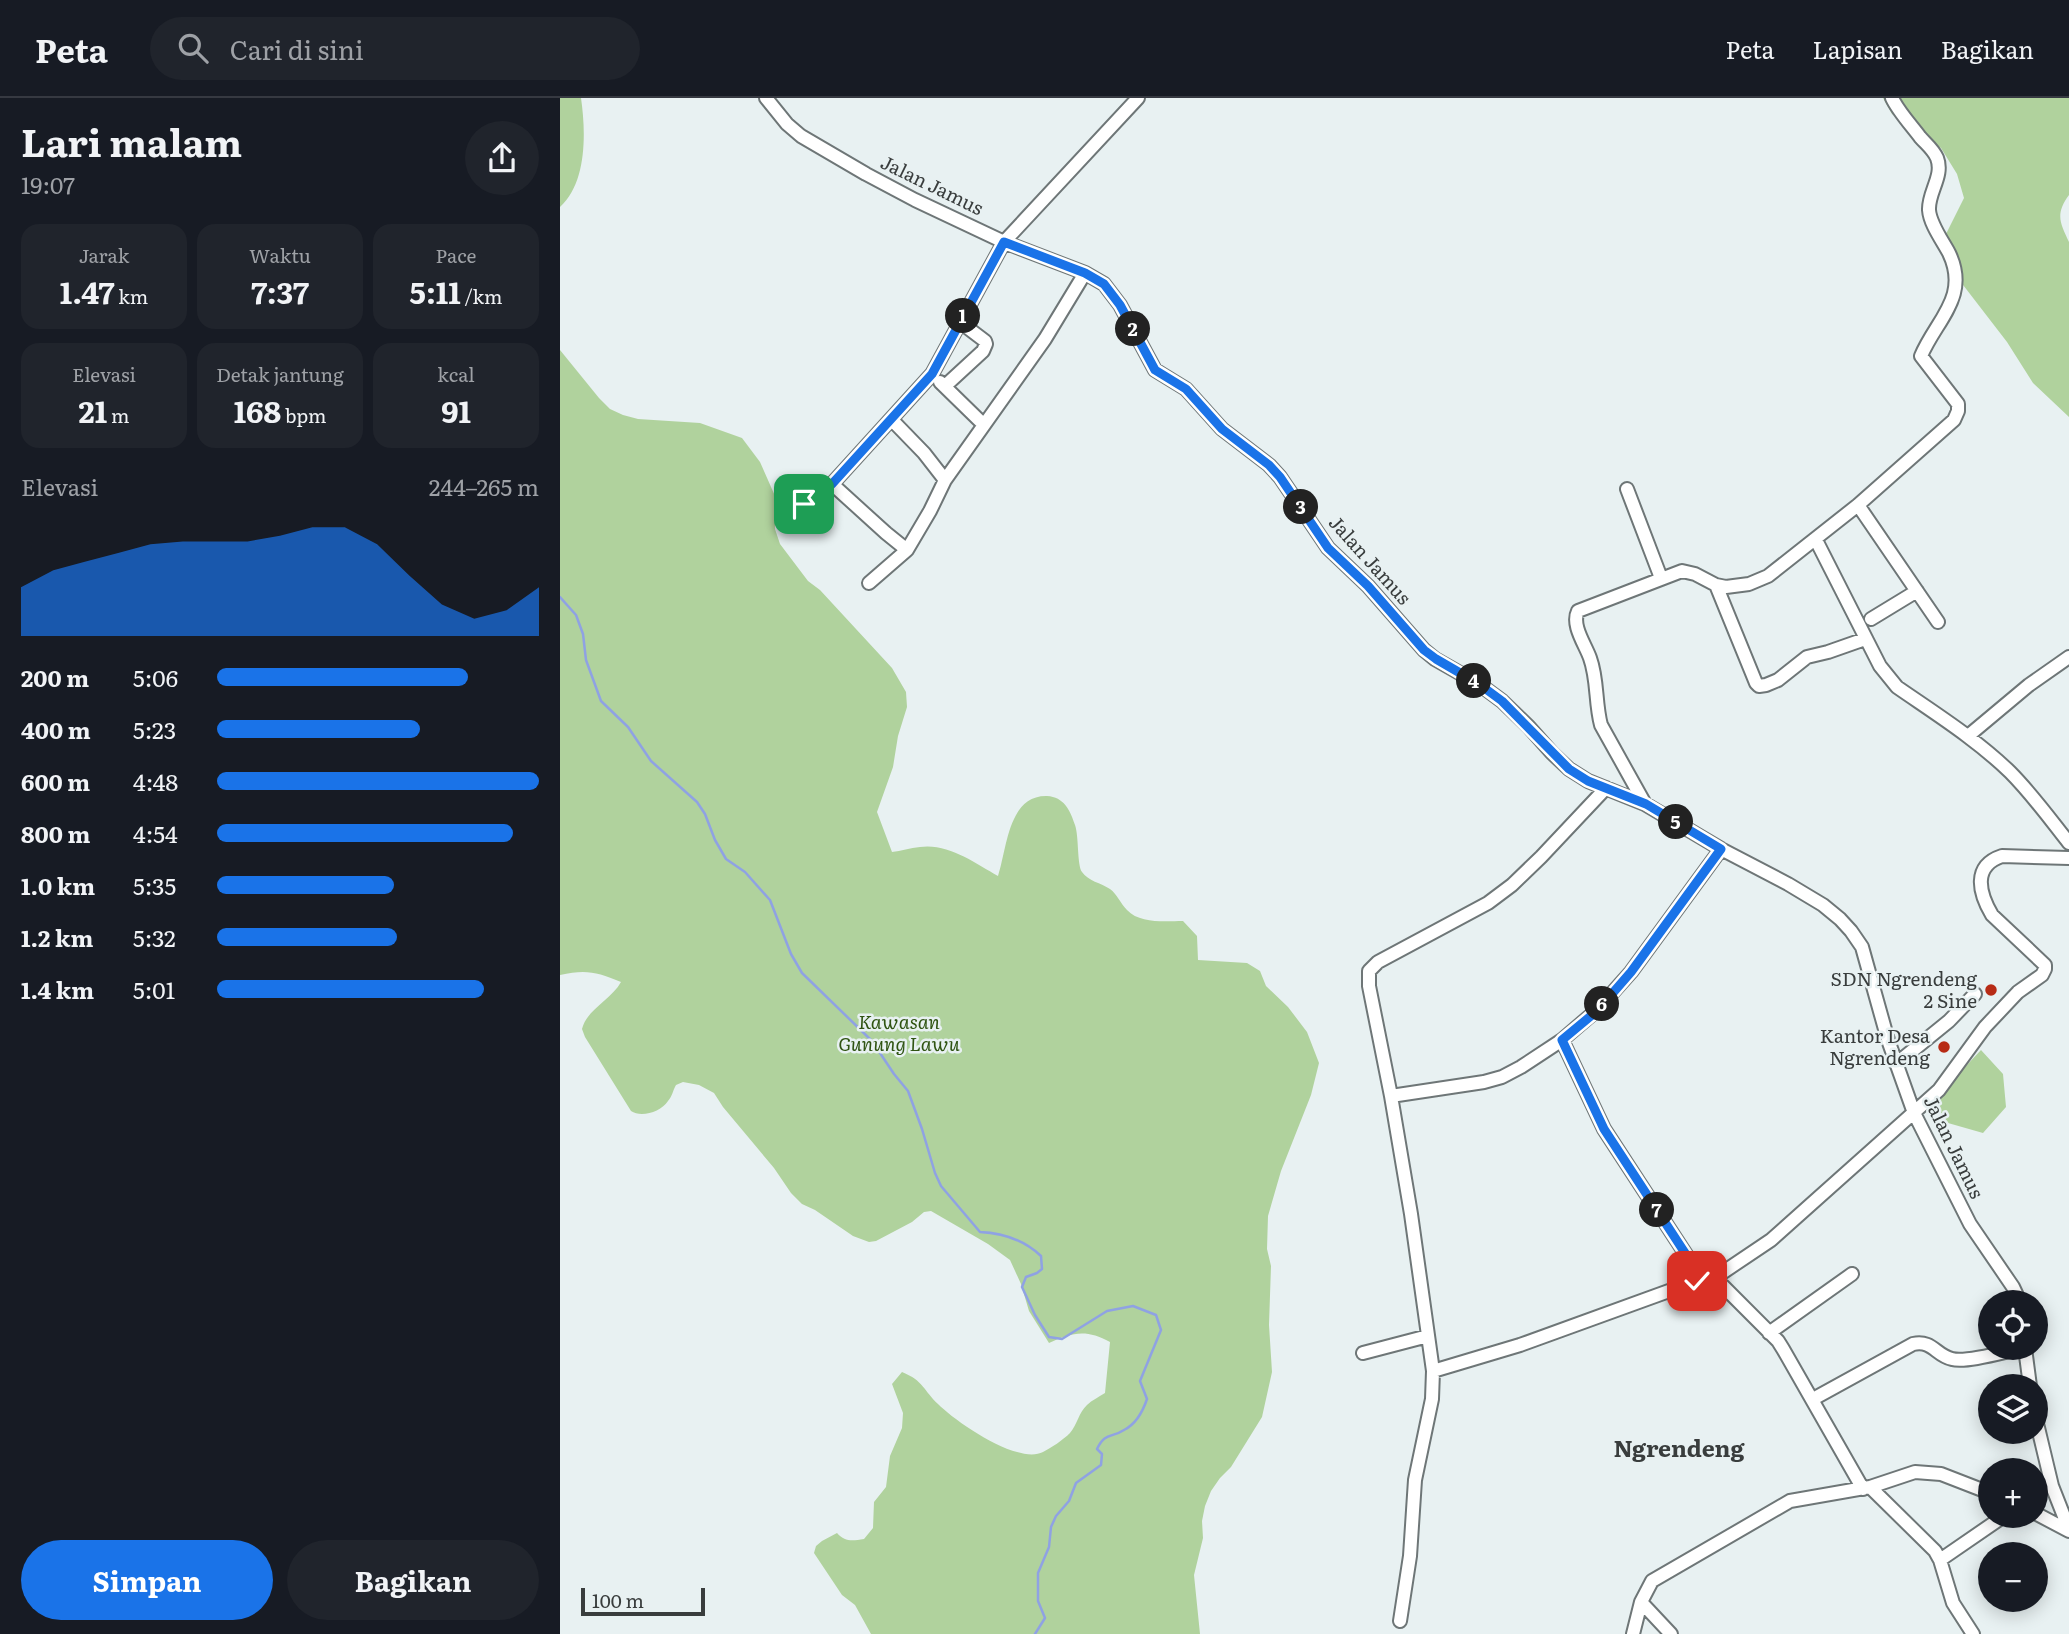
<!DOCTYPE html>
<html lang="id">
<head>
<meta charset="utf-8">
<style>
	body { margin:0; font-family:Literata,serif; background:#20242c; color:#f1f3f6; height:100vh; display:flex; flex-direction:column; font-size:26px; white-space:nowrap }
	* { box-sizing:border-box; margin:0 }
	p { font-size:23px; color:#9ea1a6 }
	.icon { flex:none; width:38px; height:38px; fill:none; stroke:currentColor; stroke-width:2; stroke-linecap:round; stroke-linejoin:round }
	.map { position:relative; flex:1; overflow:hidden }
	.details { display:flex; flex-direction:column; background:#171b24; width:560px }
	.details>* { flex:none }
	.controls { position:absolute; left:1418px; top:1192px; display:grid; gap:14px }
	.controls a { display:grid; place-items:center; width:70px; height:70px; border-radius:50%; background:#171b24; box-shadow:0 4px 18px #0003; font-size:35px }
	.scale { position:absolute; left:21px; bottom:18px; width:124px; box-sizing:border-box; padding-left:7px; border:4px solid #393d3d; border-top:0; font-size:19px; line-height:24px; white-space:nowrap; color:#393d3d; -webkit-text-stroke:5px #e8f1f2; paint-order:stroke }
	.pin { position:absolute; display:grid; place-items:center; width:60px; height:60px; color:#fff; margin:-30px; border-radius:14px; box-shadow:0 4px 10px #0006 }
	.km { position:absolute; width:35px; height:35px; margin:-18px; border-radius:50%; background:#222; color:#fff; font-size:19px; line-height:35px; text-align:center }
	.round { display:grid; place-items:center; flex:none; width:74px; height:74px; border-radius:37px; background:#20242c }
	.headline { display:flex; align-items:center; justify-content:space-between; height:119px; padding:0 21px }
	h1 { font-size:38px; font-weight:700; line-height:52px }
	.figures { display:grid; grid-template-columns:repeat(3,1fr); gap:10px; height:119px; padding:7px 21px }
	.figures div { display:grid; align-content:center; border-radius:18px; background:#20242c; text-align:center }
	.figures b { font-size:30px; font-weight:700 }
	.figures small { font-size:19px; font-weight:400 }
	.figures p { font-size:19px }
	.chart { height:196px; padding:14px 21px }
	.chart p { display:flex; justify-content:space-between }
	.chart svg { width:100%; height:126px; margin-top:7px; fill:#1a73e8; opacity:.7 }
	.primary-button { display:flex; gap:14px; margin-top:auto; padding:14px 21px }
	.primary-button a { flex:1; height:80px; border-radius:42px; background:#1a73e8; color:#fff; font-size:28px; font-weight:700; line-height:80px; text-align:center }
	.primary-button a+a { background:#20242c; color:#f1f3f6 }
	ul { padding:0 21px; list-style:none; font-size:23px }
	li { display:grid; grid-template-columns:112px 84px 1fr; align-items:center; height:52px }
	li i { height:18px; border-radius:9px; background:#1a73e8 }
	header { display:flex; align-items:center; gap:42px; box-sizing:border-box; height:98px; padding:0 35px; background:#171b24; border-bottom:2px solid #363941 }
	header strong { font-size:33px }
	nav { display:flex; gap:38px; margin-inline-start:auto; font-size:24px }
	.search { width:490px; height:63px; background:#20242c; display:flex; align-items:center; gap:18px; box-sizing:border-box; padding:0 24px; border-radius:38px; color:#9ea1a6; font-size:26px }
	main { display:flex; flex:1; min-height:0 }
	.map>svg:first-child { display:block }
</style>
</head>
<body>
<header>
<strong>Peta</strong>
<div class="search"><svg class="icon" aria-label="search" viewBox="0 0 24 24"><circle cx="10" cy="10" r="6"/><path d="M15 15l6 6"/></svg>Cari di sini</div>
<nav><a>Peta</a><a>Lapisan</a><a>Bagikan</a></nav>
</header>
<main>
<section class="details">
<div class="headline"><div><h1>Lari malam</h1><p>19:07</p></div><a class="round"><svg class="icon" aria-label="share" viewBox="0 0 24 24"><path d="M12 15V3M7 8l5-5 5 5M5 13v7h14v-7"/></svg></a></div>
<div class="figures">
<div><p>Jarak</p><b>1.47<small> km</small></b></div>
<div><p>Waktu</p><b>7:37</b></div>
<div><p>Pace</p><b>5:11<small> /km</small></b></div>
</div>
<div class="figures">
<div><p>Elevasi</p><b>21<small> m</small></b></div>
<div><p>Detak jantung</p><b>168<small> bpm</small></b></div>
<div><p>kcal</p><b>91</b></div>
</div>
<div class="chart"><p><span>Elevasi</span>244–265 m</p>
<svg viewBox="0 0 160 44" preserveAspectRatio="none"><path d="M0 44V27L10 21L20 18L30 15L40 12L50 11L60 11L70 11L80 9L90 6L100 6L110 12L120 23L130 33L140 38L150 35L160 27V44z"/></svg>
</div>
<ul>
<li><b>200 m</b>5:06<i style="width:78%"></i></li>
<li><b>400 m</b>5:23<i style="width:63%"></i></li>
<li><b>600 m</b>4:48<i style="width:100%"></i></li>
<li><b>800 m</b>4:54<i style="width:92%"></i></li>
<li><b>1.0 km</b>5:35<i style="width:55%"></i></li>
<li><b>1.2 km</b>5:32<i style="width:56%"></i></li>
<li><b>1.4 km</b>5:01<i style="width:83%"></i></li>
</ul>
<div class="primary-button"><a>Simpan</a><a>Bagikan</a></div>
</section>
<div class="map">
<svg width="1509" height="1536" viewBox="0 0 1509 1536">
	<rect width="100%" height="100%" fill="#e8f1f2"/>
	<path fill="#b0d29d" d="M0,0H21C26,34 27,85 0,109Z
		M1323,0H1509V97C1495,116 1500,125 1509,144V319L1473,285L1447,244L1400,183L1378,146L1387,134L1404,100L1397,76L1381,50L1332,16Z
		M0,252L39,300L50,311L63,317L78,321L140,325L182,340L200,364L215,398V431L220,446L248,483L260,492L332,570L346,594L347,609L338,638L333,669L317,714L332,754C341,753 350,750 360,749C388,745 415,765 438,778C447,751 448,697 487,698C504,699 510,712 515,727C519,738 517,767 522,774C528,783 541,785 550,791C557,796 560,805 567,812C580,826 605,823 623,823L637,838L638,862L687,865L700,873L706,888L728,909L747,934L759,965L751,997L721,1073L708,1118L707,1151L711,1168L709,1227L712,1274L702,1319L671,1369L660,1380L651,1393L645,1408L642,1423L643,1440L634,1477L640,1536H311L295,1507L282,1497L254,1455L256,1448L262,1443L277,1435C285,1444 292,1443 304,1441L313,1430L314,1404L326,1389L330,1358L342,1330L343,1315L332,1286L342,1274C364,1283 363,1292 378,1306C396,1324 458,1367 483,1354C491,1350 503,1342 510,1335C517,1327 519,1314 527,1307C532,1302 539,1299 545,1295L550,1244C527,1231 512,1234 489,1245L469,1213L461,1186L450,1162L428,1146L371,1113L364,1114L352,1124L316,1143L309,1144L293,1138L255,1112L242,1106L231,1095L214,1070L163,1009L154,995L139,987L123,984L116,987C113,992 112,999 108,1003C101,1014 81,1020 71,1013L25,939L22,931C27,911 51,902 61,884C37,874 26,871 0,877Z
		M1421,952L1443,976L1446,1009L1423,1035L1388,1025L1373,1003Z"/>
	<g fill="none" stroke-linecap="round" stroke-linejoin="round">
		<path stroke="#8fa2e3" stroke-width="2.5" d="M0,499L16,517L23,536L26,562L41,603L68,629L91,663L137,704L145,716L155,742L166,761L185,774L210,802L231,856L242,875L312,943L334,976L348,993L362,1031L375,1075L381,1088L420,1134C443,1135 464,1142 481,1158L482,1171L477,1175L466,1179L462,1189L475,1217L489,1239L502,1241L547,1213L573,1208L596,1217L601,1232L580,1283L587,1301C583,1313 576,1326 564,1332C552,1340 545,1334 537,1351L542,1356L541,1367L516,1385L509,1403L496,1418L491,1429L489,1449L478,1475V1503L485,1520L475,1536"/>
		<defs>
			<path id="minor" d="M206,0L227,26L241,38L306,76L355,102L444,144L525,175L544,186L560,207L595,272L626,291L662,331L709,367L720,379L768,450L808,488L864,552L875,561L919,586L942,603L969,629L992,655L1009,671L1028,683L1085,706L1161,751L1228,786L1263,807L1280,821L1291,833L1302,849L1328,942L1354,1015L1410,1126L1453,1189L1460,1204
				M380,284L423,326
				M385,288L423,253L426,246L425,243L400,224
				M331,321L364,355L385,382
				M272,386L326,435L347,452L370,413L385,382L485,241L525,175
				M1067,391L1101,480
				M244,406L272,386L372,276L444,144L578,0
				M1298,407L1378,524
				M1256,442L1320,568L1337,589C1376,616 1416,641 1450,674C1472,696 1490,721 1509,745
				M309,485L347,452
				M1156,487L1196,585L1199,588L1206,587L1218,582L1247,559L1268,554L1305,541
				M1311,521L1357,493
				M1408,638L1469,587L1509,559
				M1085,706L1041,627C1035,605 1038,582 1030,560C1025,546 1011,527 1018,513L1122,473L1135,476L1156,487L1166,489L1189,486L1208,478L1298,407L1394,322L1398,313V306L1361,258C1376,222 1410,199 1389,155C1382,142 1370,126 1369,112C1368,94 1384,78 1377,60C1373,51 1366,46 1360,39C1351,27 1338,13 1332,0
				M1002,942L1044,1031L1142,1181H1153L1163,1188L1218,1243L1223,1251L1303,1391
				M1336,966L1389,923L1415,896
				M831,998L924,984L942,979L961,969L1002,942L1037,912L1071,874L1161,751
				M1153,1181L1211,1142L1379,992L1425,929L1458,894L1482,877L1485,871V867L1432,817C1419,795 1412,768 1442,758L1509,760
				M1209,1235L1292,1176
				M1465,1250L1470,1288
				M803,1255L868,1238
				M873,1273L960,1247L1142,1181
				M1253,1301L1353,1246C1373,1242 1375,1257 1392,1261C1407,1265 1447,1253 1463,1250
				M1475,1317L1492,1388L1509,1431
				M1310,1389L1375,1453L1380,1462L1393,1505L1413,1536
				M1475,1415L1509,1433
				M1380,1462L1444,1418
				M1081,1504L1111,1536
				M840,1523L850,1458L855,1382L872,1301L873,1273L851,1116L831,998L809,888V873L818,864L928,805L952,787L981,759L1046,690
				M1073,1536L1081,1504L1092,1483L1230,1403L1310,1389L1355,1374L1381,1376L1430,1395"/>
		</defs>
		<use href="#minor" stroke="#6e7677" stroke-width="16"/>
		<use href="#minor" stroke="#fff" stroke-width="12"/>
	</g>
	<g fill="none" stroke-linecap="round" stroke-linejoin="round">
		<defs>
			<path id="route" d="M244,406L272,386L372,276L444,144L525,175L544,186L560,207L595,272L626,291L662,331L709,367L720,379L768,450L808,488L864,552L876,561L919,586L942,603L1009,671L1028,683L1086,706L1161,751L1071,874L1038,912L1002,942L1044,1031L1142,1181L1137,1183"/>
		</defs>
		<use href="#route" stroke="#fff" stroke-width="14"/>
		<use href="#route" stroke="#1a73e8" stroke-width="9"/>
	</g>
	<g fill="#b72b15" stroke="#e8f1f2" stroke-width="2.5">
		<circle cx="1431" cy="892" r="7"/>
		<circle cx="1384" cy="949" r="7"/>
	</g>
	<g text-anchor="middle" stroke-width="5" stroke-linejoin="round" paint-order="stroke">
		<g font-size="19" fill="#393d3d" stroke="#e8f1f2">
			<text transform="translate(372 87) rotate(26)" y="7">Jalan Jamus</text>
			<text transform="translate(810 462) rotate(48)" y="7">Jalan Jamus</text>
			<text transform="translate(1394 1049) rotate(64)" y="7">Jalan Jamus</text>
		</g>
		<g font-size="19" fill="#393d3d" stroke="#e8f1f2" text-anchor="end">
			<text x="1417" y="888">SDN Ngrendeng<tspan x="1417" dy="22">2 Sine</tspan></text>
			<text x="1370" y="945">Kantor Desa<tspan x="1370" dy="22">Ngrendeng</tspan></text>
		</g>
		<g font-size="19" font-style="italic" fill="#2f5412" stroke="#e8f1f2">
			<text x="339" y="931">Kawasan<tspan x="339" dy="22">Gunung Lawu</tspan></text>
		</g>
		<g font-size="23" font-weight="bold" fill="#393d3d" stroke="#e8f1f2">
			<text x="1119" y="1359">Ngrendeng</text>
		</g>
	</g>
</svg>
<div class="controls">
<a><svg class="icon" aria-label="locate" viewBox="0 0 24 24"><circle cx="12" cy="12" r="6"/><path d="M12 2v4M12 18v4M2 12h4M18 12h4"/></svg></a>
<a><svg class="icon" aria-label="layers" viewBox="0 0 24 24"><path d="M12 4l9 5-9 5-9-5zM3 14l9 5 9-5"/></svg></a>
<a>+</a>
<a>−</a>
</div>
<div class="scale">100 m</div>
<div class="pin" style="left:244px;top:406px;background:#1e9e55"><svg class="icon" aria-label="arrive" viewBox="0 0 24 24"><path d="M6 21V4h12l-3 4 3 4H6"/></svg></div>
<div class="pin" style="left:1137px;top:1183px;background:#d93025"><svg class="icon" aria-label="check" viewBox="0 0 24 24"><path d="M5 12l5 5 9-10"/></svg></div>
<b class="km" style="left:403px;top:218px">1</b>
<b class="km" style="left:573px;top:231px">2</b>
<b class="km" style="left:741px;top:409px">3</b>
<b class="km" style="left:914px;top:583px">4</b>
<b class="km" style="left:1116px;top:724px">5</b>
<b class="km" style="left:1042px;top:906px">6</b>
<b class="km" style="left:1097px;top:1112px">7</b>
</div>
</main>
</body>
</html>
